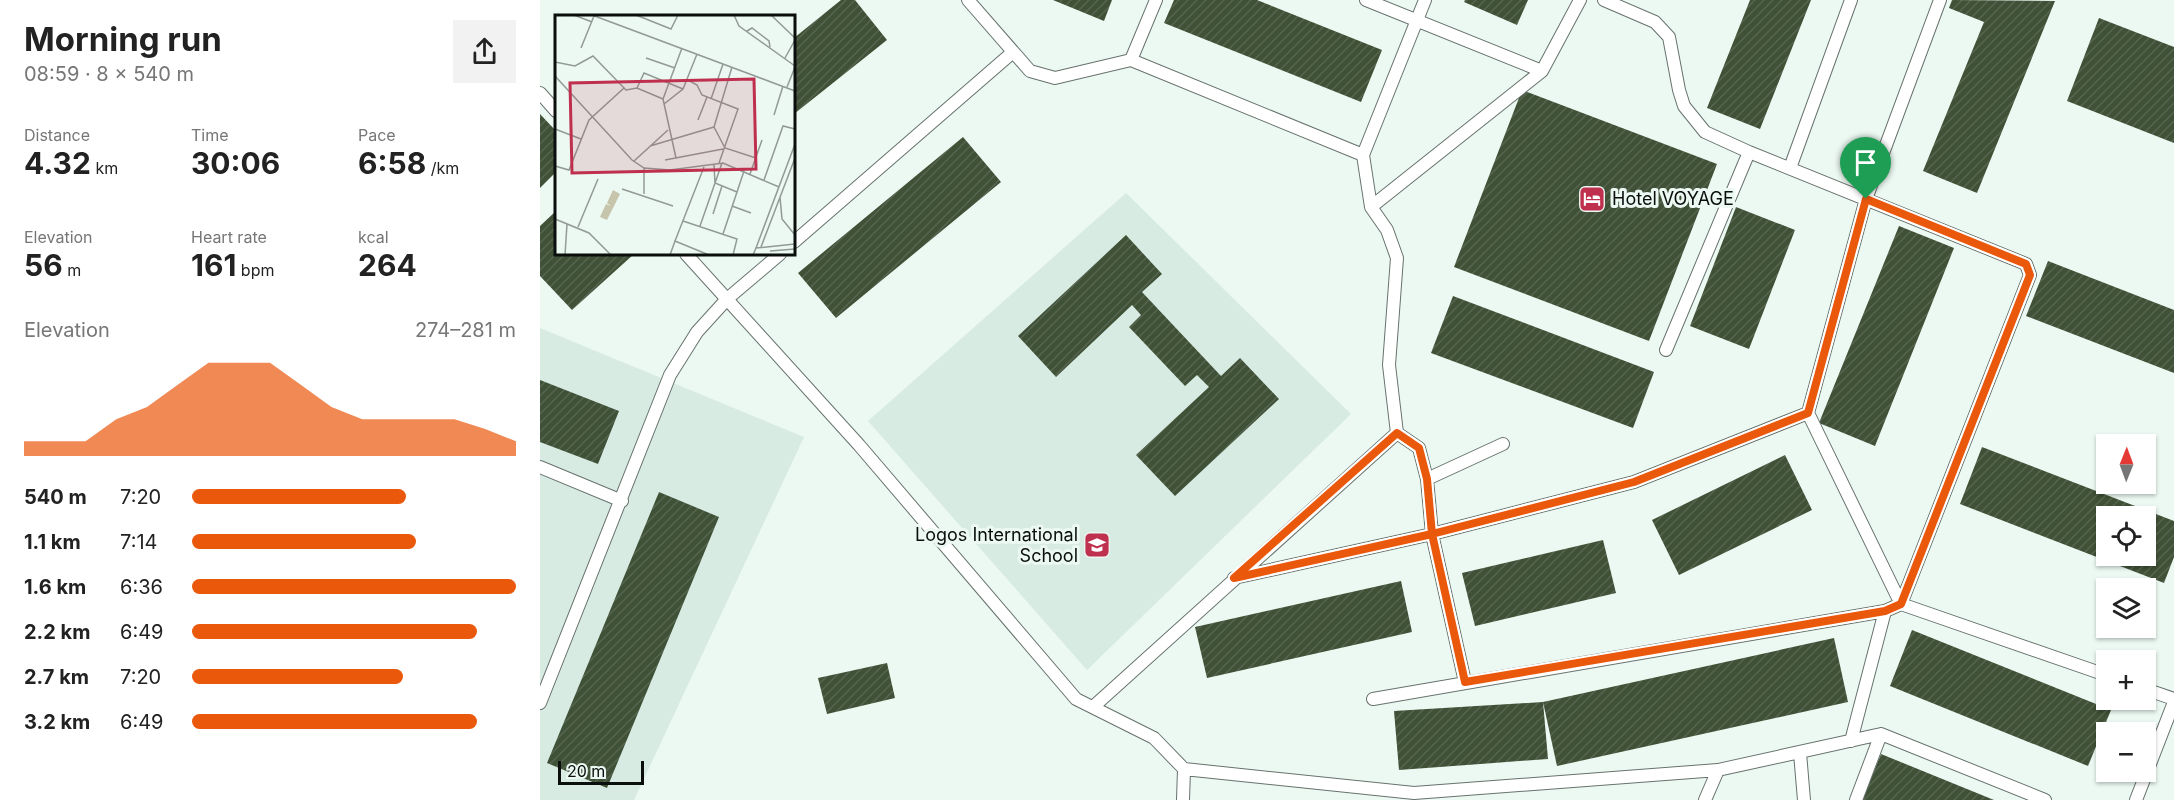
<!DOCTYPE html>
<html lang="en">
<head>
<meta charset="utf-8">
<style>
	body { margin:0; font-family:Inter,sans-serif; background:#f2f2f2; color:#222; height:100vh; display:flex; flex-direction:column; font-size:22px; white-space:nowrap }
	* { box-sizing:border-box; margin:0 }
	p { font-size:20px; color:#767676 }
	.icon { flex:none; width:33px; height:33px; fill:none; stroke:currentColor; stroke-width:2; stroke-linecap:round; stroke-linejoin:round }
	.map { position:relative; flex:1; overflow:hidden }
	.side { display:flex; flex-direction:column; background:#fff; width:540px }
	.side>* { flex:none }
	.needle { width:39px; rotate:1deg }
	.fabs { position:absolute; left:1556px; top:434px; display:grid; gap:12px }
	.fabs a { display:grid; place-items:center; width:60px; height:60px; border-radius:0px; background:#fff; box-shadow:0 2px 4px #0004; font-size:30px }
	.scale { position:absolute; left:18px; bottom:15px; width:86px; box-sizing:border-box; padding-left:6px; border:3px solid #0a0e0c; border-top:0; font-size:16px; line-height:21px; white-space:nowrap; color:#0a0e0c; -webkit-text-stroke:4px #ecf8f2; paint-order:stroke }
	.pin { position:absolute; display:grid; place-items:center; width:51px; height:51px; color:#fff; margin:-62px -26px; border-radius:50% 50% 50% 0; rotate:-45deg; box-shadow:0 0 6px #0007 }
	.pin .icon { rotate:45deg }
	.round { display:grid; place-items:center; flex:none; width:63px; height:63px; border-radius:0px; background:#f2f2f2 }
	.summary { display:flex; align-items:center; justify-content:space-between; height:102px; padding:0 24px }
	h1 { font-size:33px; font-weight:700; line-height:45px }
	.metrics { display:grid; grid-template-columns:repeat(3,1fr); gap:9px; height:102px; padding:6px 24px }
	.metrics div { display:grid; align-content:center }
	.metrics b { font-size:30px; font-weight:700 }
	.metrics small { font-size:16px; font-weight:400 }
	.metrics p { font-size:16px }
	.chart { height:168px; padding:12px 24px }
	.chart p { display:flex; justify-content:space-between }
	.chart svg { width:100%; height:108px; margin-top:6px; fill:#ea580c; opacity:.7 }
	ul { padding:0 24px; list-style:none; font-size:20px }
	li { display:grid; grid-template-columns:96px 72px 1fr; align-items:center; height:45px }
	li i { height:15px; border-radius:8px; background:#ea580c }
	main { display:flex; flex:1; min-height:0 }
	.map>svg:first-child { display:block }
</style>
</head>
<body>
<main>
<section class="side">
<div class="summary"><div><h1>Morning run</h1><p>08:59 · 8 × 540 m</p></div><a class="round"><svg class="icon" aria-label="share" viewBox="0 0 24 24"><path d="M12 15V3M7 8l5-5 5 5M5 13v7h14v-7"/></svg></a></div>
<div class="metrics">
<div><p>Distance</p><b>4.32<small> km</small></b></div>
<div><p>Time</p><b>30:06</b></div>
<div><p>Pace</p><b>6:58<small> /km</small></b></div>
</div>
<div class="metrics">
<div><p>Elevation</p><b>56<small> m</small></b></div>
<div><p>Heart rate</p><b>161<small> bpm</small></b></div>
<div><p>kcal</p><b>264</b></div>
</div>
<div class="chart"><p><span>Elevation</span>274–281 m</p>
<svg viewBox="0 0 160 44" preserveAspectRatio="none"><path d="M0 44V38L10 38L20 38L30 29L40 24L50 15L60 6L70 6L80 6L90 15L100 24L110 29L120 29L130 29L140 29L150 33L160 38V44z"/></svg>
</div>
<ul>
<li><b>540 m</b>7:20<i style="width:66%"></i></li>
<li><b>1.1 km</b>7:14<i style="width:69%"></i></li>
<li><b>1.6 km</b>6:36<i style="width:100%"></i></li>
<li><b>2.2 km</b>6:49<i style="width:88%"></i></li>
<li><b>2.7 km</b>7:20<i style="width:65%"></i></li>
<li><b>3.2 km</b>6:49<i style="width:88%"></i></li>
</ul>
</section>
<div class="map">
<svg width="1634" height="800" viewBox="0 0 1634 800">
	<defs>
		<pattern id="building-hatch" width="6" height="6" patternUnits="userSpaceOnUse" patternTransform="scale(1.5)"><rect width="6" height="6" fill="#3f5136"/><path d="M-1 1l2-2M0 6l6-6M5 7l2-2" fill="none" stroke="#576550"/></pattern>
	</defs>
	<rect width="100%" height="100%" fill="#ecf8f2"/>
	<path fill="#d8ebe3" d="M586,193L811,414L547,670L328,421Z
		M0,328L264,437L94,800H0Z"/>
	<path fill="url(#building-hatch)" fill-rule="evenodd" d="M301,0H315L347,40L254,114V38Z
		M513,0H572L564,21Z
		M634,0H717L842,50L821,102L624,23Z
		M925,0H988L977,25L924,2Z
		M1210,0H1271L1220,129L1167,108Z
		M1412,0L1515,1L1437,193L1383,171L1444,22L1409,8Z
		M1559,18L1634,47V143L1527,101Z
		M982,90L1177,164L1109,341L914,267Z
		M0,114L16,131V172L0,188Z
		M423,137L461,182L296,318L258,273Z
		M1196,207L1255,230L1209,349L1150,326Z
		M16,211V254H94L32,310L0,276V226Z
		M1359,226L1414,248L1335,446L1279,423Z
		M586,235L622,274L602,292L681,376L700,358L739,399L635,496L596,455L669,387L657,375L645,386L589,327L601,315L592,305L516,377L478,336Z
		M1508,261L1634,310V373L1486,316Z
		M913,296L1114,372L1093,428L891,353Z
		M0,380L79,411L58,464L0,442Z
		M1442,447L1634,521V557L1624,583L1420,504ZM1566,516H1605V555H1566Z
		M1245,455L1272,510L1139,575L1112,520Z
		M119,492L179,517L67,788L7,763Z
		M1063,540L1076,593L935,626L922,573Z
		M861,581L872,632L667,678L655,627Z
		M1372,630L1571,710L1548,766L1350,686Z
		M1294,638L1308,702L1017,766L1003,702Z
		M347,663L355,698L287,714L278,678Z
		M1003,702L1008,759L859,770L854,711Z
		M1341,754L1454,800H1322Z"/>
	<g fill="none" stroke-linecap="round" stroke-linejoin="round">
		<defs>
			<path id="service" d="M428,0L490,71L515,78L591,60L823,155
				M826,0L1002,71
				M885,0L823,155L831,207L847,230L857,258L849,365L857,433L879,448L887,479L892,534L925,682
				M1064,0L1115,22L1129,37L1139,90L1144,106L1165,132L1209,152L1486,264L1490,275L1361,604L1345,611L1311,741
				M1400,0L1326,199L1268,413L1361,604L1566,675
				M591,60L616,0
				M0,93L16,111
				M1250,168L1311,0
				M831,207L1002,71L1040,0
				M254,242L473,52
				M146,254L319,445L536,699L614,738L644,769L874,793L1178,770L1341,734L1505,800
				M1126,350L1209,152
				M0,467L82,501
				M887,479L963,444
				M694,578L892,534L1094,482L1268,413
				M1605,689L1634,699
				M833,699L1345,611
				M0,703L130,375L157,332L187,299L240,254
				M553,707L857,433
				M1260,753L1264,800
				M643,800L644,769
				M1165,800L1178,770
				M1316,800L1341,734
				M1596,800L1634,702"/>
		</defs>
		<use href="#service" stroke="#67726d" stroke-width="14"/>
		<use href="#service" stroke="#fff" stroke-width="12"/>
	</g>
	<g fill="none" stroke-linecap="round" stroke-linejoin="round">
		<defs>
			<path id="route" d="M1326,199L1268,413L1094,482L892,534L887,479L879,448L857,433L694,578L892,534L925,682L1345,611L1361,604L1490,275L1486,264L1326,199"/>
		</defs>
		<use href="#route" stroke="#fff" stroke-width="12"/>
		<use href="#route" stroke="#ea580c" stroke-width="8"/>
	</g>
	<defs>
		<symbol id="hotel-square" viewBox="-11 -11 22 22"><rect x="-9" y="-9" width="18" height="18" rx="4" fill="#bf2f4e" stroke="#ecf8f2"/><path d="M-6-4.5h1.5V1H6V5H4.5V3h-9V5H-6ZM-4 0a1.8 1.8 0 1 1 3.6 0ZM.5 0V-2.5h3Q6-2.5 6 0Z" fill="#fff"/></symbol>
		<symbol id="school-square" viewBox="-11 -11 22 22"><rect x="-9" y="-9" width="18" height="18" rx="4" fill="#bf2f4e" stroke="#ecf8f2"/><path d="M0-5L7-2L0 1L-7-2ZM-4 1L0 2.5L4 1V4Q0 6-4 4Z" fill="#fff"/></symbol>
	</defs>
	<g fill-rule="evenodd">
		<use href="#hotel-square" x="1037" y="184" width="30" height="30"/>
		<use href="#school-square" x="542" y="530" width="30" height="30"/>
	</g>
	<g text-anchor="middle" stroke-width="6" stroke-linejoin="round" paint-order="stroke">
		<g font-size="18" fill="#0a0e0c" stroke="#ecf8f2" text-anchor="start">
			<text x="1072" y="205">Hotel VOYAGE</text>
			<text x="538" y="541" text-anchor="end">Logos International<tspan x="538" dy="21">School</tspan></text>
		</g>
	</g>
	<g transform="translate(15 15)">
		<rect width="240" height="240" fill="#ecf8f2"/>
		<path d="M58,175L65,179L52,205L45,202L51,189L56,191L52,188Z" fill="#c6c5ac"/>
		<path fill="none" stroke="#929a96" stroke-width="1.5" d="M19,0L37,7M37,0L240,76M81,0L116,14L123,0M179,0L184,11L240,51M216,0L240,23M192,16L197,13L214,26L215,32M26,33L39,1M91,43L120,53M230,43L240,25M0,47L20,51L38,41L71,75L82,73L108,84M177,52L159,112L170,133L201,143M0,61L77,145L89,153L115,155L168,148L224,172M133,65L142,70L147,80L183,94L164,148M232,72L240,52M82,73L89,58L128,74M156,84L168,49M109,89L128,74L142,39M219,100L228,71M143,105L152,82M0,114L26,124M95,131L159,112M121,143L108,84L127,33M110,145L168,134M79,146L113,115M159,150L160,168L182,177M0,151L14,155L34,105L69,73M195,159L207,125M209,165L228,111L240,114M67,174L118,191M89,179V153M225,182L227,204L240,220M177,191L196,198M158,199L167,171M0,204L34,218L56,240M128,206L182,224L178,240M145,211L167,148M23,212L43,164M168,219L189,156M120,226L149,152M206,232L240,143M201,233L240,129M215,236L240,234M10,240L12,209M115,240L120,226L154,240M198,240L201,233L240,229"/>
		<path fill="#bf2f4e" fill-opacity="0.15" stroke="#bf2f4e" stroke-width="3" d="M199,64L201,154L17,158L15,68Z"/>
		<rect width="240" height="240" fill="none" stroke="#0a0e0c" stroke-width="3"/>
	</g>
</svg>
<div class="fabs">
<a><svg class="needle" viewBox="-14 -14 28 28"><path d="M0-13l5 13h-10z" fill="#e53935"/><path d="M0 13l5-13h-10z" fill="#767676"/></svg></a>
<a><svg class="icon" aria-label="locate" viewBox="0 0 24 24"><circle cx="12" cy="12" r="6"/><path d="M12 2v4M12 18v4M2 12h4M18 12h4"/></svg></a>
<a><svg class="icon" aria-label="layers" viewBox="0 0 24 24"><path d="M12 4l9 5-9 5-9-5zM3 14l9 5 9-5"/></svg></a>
<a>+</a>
<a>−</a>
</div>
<div class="scale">20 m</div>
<div class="pin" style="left:1326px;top:199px;background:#1e9e55"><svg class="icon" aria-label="arrive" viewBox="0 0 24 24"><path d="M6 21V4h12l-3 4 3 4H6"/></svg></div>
</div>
</main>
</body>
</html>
